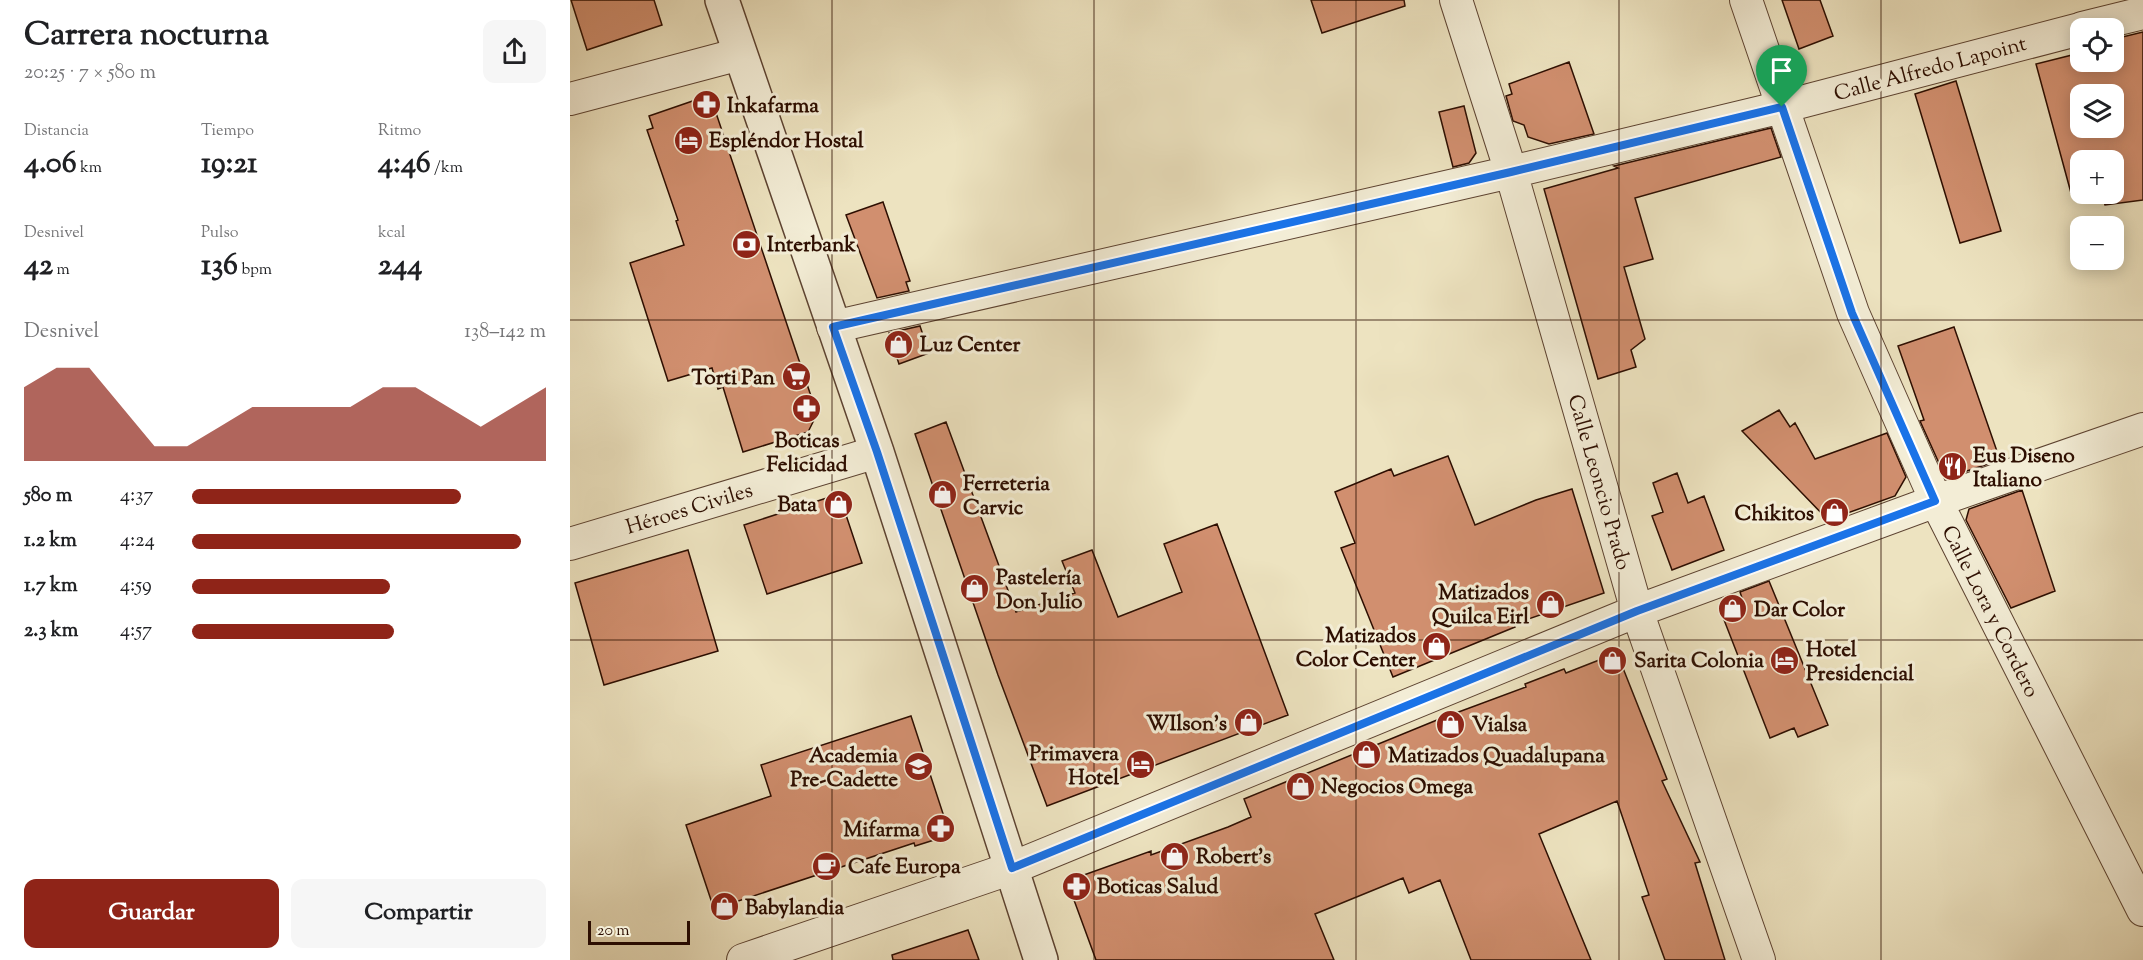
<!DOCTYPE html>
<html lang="es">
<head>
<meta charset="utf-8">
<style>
	body { margin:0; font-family:"Sorts Mill Goudy",serif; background:#f6f6f6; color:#202124; height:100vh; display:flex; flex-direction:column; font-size:22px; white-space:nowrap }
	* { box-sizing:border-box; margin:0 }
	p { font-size:20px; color:#757577 }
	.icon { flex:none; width:33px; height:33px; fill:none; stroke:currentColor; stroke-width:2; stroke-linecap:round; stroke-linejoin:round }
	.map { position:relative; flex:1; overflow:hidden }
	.panel { display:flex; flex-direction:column; background:#fff; width:570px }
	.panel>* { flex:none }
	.tools { position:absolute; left:1500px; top:18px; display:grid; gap:12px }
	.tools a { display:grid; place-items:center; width:54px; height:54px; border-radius:12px; background:#fff; box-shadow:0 3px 15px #0003; font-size:30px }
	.scale { position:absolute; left:18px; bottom:15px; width:102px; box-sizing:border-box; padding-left:6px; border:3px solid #2d0e01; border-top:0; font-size:16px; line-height:21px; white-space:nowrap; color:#2d0e01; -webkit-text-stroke:4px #f3edd6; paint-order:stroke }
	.pin { position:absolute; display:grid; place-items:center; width:51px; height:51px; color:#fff; margin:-62px -26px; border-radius:50% 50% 50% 0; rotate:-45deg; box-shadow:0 0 6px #0007 }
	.pin .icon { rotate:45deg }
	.round { display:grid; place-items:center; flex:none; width:63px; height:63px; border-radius:12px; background:#f6f6f6 }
	.summary { display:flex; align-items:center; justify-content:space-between; height:102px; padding:0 24px }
	h1 { font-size:33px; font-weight:800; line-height:45px }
	.metrics { display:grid; grid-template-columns:repeat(3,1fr); gap:9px; height:102px; padding:6px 24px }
	.metrics div { display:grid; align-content:center }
	.metrics b { font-size:30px; font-weight:800 }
	.metrics small { font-size:16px; font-weight:400 }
	.metrics p { font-size:16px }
	.chart { height:168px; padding:12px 24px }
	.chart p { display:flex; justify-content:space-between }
	.chart svg { width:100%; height:108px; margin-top:6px; fill:#8f2418; opacity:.7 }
	.primary-button { display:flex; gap:12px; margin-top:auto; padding:12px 24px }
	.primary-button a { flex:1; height:69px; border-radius:12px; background:#8f2418; color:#fff; font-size:24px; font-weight:800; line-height:69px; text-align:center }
	.primary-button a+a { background:#f6f6f6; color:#202124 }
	ul { padding:0 24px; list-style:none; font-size:20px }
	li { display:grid; grid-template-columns:96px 72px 1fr; align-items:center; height:45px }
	li i { height:15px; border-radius:8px; background:#8f2418 }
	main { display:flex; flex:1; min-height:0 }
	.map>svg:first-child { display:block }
</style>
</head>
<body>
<main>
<section class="panel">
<div class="summary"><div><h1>Carrera nocturna</h1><p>20:25 · 7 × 580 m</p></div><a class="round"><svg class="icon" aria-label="share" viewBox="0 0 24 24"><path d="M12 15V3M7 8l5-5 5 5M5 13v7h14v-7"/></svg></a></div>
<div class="metrics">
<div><p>Distancia</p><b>4.06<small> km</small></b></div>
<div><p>Tiempo</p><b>19:21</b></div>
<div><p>Ritmo</p><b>4:46<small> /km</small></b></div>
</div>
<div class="metrics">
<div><p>Desnivel</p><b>42<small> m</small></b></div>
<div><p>Pulso</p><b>136<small> bpm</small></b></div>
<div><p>kcal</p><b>244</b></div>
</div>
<div class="chart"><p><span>Desnivel</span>138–142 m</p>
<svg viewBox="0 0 160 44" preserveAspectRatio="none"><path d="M0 44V14L10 6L20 6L30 22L40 38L50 38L60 30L70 22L80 22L90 22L100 22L110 14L120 14L130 22L140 30L150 22L160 14V44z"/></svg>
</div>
<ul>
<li><b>580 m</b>4:37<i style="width:76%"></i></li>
<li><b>1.2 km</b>4:24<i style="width:93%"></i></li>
<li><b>1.7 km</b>4:59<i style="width:56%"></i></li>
<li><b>2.3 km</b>4:57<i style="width:57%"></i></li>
</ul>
<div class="primary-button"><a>Guardar</a><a>Compartir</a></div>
</section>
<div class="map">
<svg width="1573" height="960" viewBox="0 0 1573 960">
	<rect width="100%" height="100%" fill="#ede3c0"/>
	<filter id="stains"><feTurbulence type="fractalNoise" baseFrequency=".00333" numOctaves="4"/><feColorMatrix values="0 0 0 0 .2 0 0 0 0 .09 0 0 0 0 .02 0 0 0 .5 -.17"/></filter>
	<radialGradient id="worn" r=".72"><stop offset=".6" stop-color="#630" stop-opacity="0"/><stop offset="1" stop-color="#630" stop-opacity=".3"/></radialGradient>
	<path fill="#d18f6f" stroke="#2d0e01" stroke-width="1.5" fill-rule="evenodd" d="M1,0H84L92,25L17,50Z
		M741,0H834L835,6L752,33Z
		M1212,0H1250L1263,36L1229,49Z
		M1573,32V200L1535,205L1532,194H1544V160H1510V190L1501,193L1466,64L1510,53V62H1544V39ZM1510,94H1544V128H1510Z
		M999,62L1024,134L979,144L958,137L954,125L943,121L936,96L942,94L939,84Z
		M1386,81L1431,231L1390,243L1345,94Z
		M140,95L247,414L238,432L173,452L153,387L148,389L142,368L98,381L60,263L114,245L106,221L108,220L77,130L83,128L79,116Z
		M894,106L906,153L899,163L883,167L869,112Z
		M1201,128L1211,157L1065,198L1083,259L1054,267L1075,339L1061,350L1066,367L1028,379L974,189L1048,168L1044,166Z
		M313,202L340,281L336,282L339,291L307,298L276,215Z
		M350,326L359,353L329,364L319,333Z
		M1384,327L1430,460L1382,476L1373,472L1350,421L1354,420L1328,346Z
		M1209,410L1220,427L1225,423L1245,459L1317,433L1336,477L1325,496L1258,520L1172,431Z
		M376,422L446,612L505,593L492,561L522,550L548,617L612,592L594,544L647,524L718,715L477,806L428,675L345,434Z
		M878,456L905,525L966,500L1002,489L1034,593L944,624L945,627L823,677L771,548L785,543L765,492L821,469L824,476Z
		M1107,473L1118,503L1134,496L1154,550L1102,570L1082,516L1093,512L1083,483Z
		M1452,490L1485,591L1441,608L1396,520L1399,509Z
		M269,494L292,563L197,594L174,525Z
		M118,550L148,651L34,685L5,583Z
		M1199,581L1258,725L1228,737L1224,728L1200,738L1149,607L1172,598L1170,592Z
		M1047,653L1097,779L1092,781L1130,862L1125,863L1155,960H1095L1072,897L1079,895L1047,801L969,834L1021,960H901L870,880L839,893L833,878L745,914L764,960H526L497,881L581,851V855L658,827L681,817L674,799L867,720L956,687L955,684L994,669L996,673Z
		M341,716L380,835L345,846L344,843L144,909L116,825L201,796L191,765Z
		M398,930L409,960H323L322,955Z"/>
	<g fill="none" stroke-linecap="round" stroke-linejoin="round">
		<defs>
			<path id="minor" d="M886,0L941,172L1067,611L1189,960
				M1176,0L1283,313L1366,501L1573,910
				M1512,28L1573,13
				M0,99L170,54
				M263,327L941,172L1212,107L1510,29
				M0,544L307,452
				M173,960L442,868L1067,611L1366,501L1573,429"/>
			<path id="tertiary" d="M152,0L307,452L471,960"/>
		</defs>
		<use href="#minor" stroke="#5d4331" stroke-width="34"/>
		<use href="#tertiary" stroke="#5d4331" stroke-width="36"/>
		<use href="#minor" stroke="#f3edd6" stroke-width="32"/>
		<use href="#tertiary" stroke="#f3edd6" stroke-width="33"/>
	</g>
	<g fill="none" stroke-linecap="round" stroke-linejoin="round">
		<defs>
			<path id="route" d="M1212,107L1282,313L1365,501L1067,611L442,868L307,452L263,327L941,172Z"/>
		</defs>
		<use href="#route" stroke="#fff" stroke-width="12"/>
		<use href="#route" stroke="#1a73e8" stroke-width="8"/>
	</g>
	<path fill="none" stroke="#2d0e01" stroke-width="1.5" stroke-opacity="0.55" d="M262,0V960M524,0V960M786,0V960M1049,0V960M1311,0V960M0,320H1573M0,640H1573"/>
	<defs>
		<symbol id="pharmacy-disc" viewBox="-11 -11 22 22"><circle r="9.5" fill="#8f2418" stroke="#f3edd6"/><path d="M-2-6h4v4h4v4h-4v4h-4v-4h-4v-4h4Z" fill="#fff"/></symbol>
		<symbol id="hotel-disc" viewBox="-11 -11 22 22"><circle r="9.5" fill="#8f2418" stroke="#f3edd6"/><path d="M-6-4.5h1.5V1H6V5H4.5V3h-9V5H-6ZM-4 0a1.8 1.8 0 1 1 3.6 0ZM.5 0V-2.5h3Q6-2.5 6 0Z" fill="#fff"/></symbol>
		<symbol id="bank-disc" viewBox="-11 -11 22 22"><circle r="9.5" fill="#8f2418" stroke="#f3edd6"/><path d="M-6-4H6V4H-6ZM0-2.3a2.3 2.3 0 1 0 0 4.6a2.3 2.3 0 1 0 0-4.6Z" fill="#fff"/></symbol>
		<symbol id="shop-disc" viewBox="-11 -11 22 22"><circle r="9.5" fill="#8f2418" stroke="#f3edd6"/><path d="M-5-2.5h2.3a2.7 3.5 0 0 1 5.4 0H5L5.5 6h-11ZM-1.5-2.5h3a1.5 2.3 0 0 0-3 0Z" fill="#fff"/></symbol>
		<symbol id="supermarket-disc" viewBox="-11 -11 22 22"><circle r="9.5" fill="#8f2418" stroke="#f3edd6"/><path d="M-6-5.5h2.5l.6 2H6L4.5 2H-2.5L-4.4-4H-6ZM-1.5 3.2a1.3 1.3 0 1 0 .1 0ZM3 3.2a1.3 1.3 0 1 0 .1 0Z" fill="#fff"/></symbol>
		<symbol id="restaurant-disc" viewBox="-11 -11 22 22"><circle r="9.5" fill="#8f2418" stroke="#f3edd6"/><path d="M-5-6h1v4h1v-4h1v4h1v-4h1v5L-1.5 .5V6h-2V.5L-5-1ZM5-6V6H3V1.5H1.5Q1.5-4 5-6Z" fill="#fff"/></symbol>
		<symbol id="school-disc" viewBox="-11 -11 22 22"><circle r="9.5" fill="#8f2418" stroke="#f3edd6"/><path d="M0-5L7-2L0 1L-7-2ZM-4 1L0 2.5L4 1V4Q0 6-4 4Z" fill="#fff"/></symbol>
		<symbol id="cafe-disc" viewBox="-11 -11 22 22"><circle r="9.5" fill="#8f2418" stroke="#f3edd6"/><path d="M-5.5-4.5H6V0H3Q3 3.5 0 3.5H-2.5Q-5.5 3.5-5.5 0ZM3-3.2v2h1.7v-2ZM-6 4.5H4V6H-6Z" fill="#fff"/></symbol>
	</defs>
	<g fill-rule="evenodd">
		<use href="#pharmacy-disc" x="120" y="88" width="33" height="33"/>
		<use href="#hotel-disc" x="102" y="124" width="33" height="33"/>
		<use href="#bank-disc" x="160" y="228" width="33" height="33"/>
		<use href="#shop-disc" x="312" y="328" width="33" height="33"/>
		<use href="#supermarket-disc" x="210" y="360" width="33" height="33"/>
		<use href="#pharmacy-disc" x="220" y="392" width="33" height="33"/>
		<use href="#restaurant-disc" x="1366" y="450" width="33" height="33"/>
		<use href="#shop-disc" x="356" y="478" width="33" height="33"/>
		<use href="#shop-disc" x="252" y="488" width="33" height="33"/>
		<use href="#shop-disc" x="1248" y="496" width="33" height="33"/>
		<use href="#shop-disc" x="388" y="572" width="33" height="33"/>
		<use href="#shop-disc" x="964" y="588" width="33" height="33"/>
		<use href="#shop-disc" x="1146" y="592" width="33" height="33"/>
		<use href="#shop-disc" x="850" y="630" width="33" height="33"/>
		<use href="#shop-disc" x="1026" y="644" width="33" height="33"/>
		<use href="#hotel-disc" x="1198" y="644" width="33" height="33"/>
		<use href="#shop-disc" x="662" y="706" width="33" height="33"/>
		<use href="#shop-disc" x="864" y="708" width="33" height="33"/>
		<use href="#shop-disc" x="780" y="738" width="33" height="33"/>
		<use href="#hotel-disc" x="554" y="748" width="33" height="33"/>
		<use href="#school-disc" x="332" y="750" width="33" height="33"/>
		<use href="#shop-disc" x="714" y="770" width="33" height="33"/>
		<use href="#pharmacy-disc" x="354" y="812" width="33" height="33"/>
		<use href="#shop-disc" x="588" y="840" width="33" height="33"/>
		<use href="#cafe-disc" x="240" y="850" width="33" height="33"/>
		<use href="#pharmacy-disc" x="490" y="870" width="33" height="33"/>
		<use href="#shop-disc" x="138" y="890" width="33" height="33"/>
	</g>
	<g text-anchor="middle" stroke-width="6" stroke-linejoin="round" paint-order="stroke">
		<g font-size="21" fill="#2d0e01" stroke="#f3edd6">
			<text transform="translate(1360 68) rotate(-15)" y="7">Calle Alfredo Lapoint</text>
			<text transform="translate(1030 482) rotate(74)" y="7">Calle Leoncio Prado</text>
			<text transform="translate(119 508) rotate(-17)" y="7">Héroes Civiles</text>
			<text transform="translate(1421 611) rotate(63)" y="7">Calle Lora y Cordero</text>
		</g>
		<g font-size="21" font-weight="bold" fill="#2d0e01" stroke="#f3edd6" text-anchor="start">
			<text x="157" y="112">Inkafarma</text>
			<text x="139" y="147">Espléndor Hostal</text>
			<text x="197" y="251">Interbank</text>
			<text x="350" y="351">Luz Center</text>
			<text x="205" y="384" text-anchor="end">Torti Pan</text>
			<text x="237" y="447" text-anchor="middle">Boticas<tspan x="237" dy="24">Felicidad</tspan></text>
			<text x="1403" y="462">Eus Diseno<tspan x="1403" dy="24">Italiano</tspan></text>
			<text x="393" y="490">Ferreteria<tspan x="393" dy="24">Carvic</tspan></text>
			<text x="247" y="511" text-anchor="end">Bata</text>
			<text x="1244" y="520" text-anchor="end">Chikitos</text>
			<text x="426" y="584">Pastelería<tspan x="426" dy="24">Don Julio</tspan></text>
			<text x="959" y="599" text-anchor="end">Matizados<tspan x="959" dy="24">Quilca Eirl</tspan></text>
			<text x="1184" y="616">Dar Color</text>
			<text x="846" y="642" text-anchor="end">Matizados<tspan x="846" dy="24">Color Center</tspan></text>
			<text x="1236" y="656">Hotel<tspan x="1236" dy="24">Presidencial</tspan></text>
			<text x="1064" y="667">Sarita Colonia</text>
			<text x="657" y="730" text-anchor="end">WIlson's</text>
			<text x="902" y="731">Vialsa</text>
			<text x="549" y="760" text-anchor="end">Primavera<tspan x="549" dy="24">Hotel</tspan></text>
			<text x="328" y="762" text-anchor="end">Academia<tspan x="328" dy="24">Pre-Cadette</tspan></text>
			<text x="818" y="762">Matizados Quadalupana</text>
			<text x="751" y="793">Negocios Omega</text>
			<text x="350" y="836" text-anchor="end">Mifarma</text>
			<text x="626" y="863">Robert's</text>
			<text x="278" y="873">Cafe Europa</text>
			<text x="527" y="893">Boticas Salud</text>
			<text x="175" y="914">Babylandia</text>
		</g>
	</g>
	<rect width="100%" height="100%" filter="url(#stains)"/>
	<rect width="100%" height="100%" fill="url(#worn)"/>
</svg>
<div class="tools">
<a><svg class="icon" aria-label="locate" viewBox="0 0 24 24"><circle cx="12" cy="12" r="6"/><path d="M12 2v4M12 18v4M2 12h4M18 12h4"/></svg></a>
<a><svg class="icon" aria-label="layers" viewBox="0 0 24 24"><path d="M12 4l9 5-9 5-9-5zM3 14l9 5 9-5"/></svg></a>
<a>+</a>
<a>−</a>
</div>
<div class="scale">20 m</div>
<div class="pin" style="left:1212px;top:107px;background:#1e9e55"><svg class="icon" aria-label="arrive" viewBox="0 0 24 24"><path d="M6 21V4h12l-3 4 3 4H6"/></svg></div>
</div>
</main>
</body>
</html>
